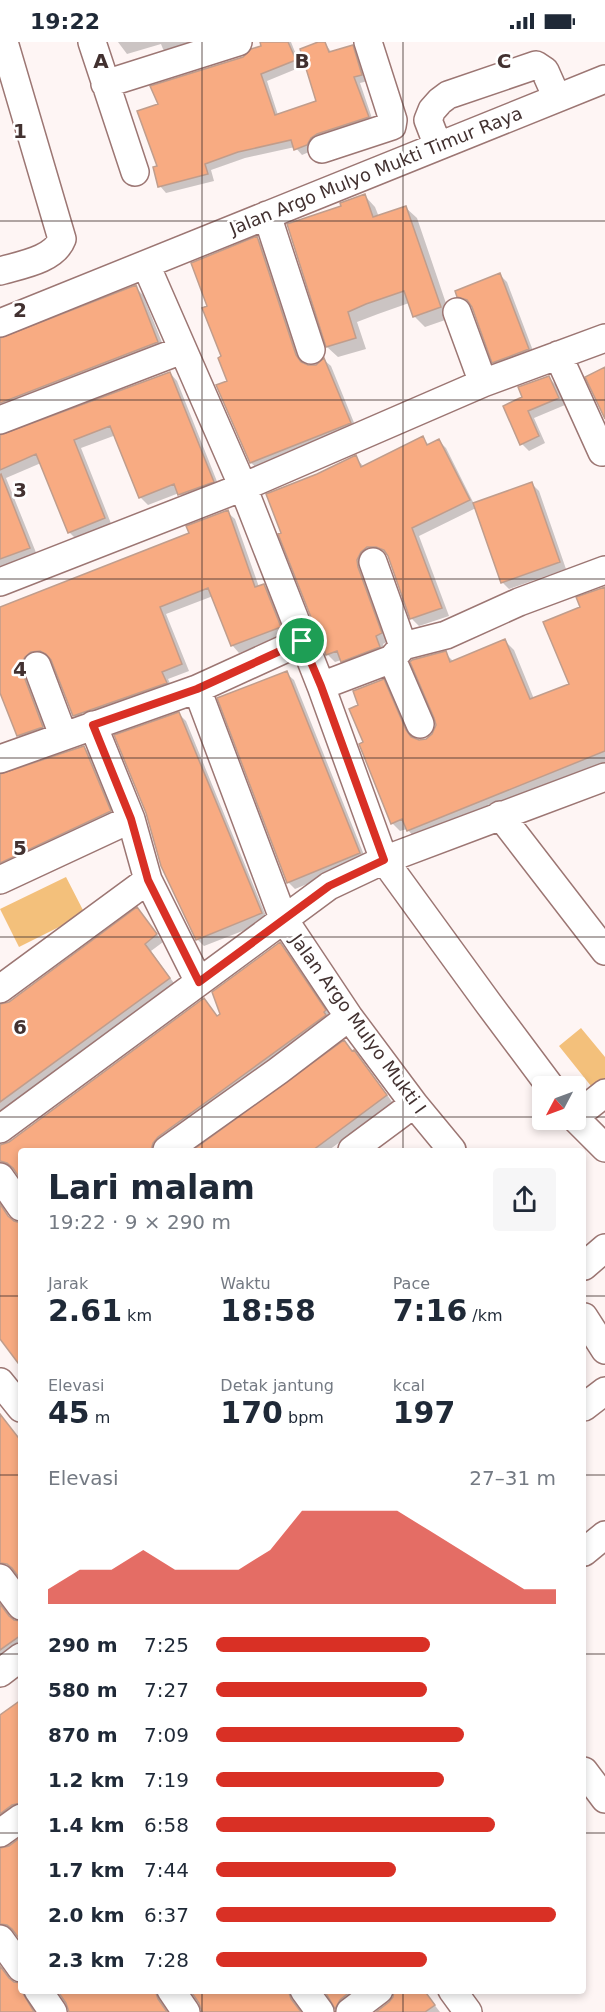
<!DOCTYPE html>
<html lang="id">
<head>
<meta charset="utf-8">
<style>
	body { margin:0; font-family:"DejaVu Sans",sans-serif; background:#f6f6f7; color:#1f2937; height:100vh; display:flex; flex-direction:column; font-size:22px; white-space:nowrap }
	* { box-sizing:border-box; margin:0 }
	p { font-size:20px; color:#747a83 }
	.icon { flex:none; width:33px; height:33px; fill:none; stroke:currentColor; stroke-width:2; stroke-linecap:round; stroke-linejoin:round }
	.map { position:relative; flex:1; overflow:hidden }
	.details { position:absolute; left:18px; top:1106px; width:568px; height:846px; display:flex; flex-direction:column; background:#fff; border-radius:6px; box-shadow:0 3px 9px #0003 }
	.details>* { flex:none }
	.needle { width:39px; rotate:229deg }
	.controls { position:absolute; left:532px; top:1034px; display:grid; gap:12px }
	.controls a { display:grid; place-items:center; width:54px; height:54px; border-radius:6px; background:#fff; box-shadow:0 3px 9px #0003; font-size:30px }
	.pin { position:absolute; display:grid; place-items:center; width:51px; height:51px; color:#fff; margin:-26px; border:3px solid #fff; border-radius:50%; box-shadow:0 2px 6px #0007 }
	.round { display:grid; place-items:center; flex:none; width:63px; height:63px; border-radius:6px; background:#f6f6f7 }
	.summary { display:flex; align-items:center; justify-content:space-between; height:102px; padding:0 30px }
	h1 { font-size:33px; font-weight:700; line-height:45px }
	.stats { display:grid; grid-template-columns:repeat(3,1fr); gap:9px; height:102px; padding:6px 30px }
	.stats div { display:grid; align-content:center }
	.stats b { font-size:30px; font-weight:700 }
	.stats small { font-size:16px; font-weight:400 }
	.stats p { font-size:16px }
	.chart { height:168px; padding:12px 30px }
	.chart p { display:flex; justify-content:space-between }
	.chart svg { width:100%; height:108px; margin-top:6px; fill:#d93025; opacity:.7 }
	ul { padding:0 30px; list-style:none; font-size:20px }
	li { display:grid; grid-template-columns:96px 72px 1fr; align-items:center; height:45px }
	li i { height:15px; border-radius:8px; background:#d93025 }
	.status { display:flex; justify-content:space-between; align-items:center; height:42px; padding:0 30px; background:#fff; direction:ltr }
	.status svg { height:16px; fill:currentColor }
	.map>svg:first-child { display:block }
</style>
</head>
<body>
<div class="status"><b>19:22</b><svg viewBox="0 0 49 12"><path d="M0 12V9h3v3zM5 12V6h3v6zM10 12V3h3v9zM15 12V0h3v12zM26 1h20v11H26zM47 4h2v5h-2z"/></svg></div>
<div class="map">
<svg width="605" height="1970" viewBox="0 0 605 1970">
	<rect width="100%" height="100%" fill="#fef5f4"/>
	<path fill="#f3c07b" d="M66,835L85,872L19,905L0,867Z
		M581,986L605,1015V1049L599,1054L559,1004Z"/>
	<path fill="#0003" d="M118,0H216L170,15L163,7L161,2L127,12Z
		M269,0H291L301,25L267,39L278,73L318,60L322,0H324L332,11L352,5L359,12L368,39L360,41L374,82L302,113L295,105L245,116L211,128L214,139L166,151L160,144V63L244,16Z
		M365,154L375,165L379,175L406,166L417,176L451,276L425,285L414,274L409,261L378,272L357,280L366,307L338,315L327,305L288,183L343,165Z
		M257,196L264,203L303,322L308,325L317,324L324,318L331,324L357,388L258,427L251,421L209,265Z
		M500,233L507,240L535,314L501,327L494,320L473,263L466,261L459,254Z
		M135,245L143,253L165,308L0,372V297Z
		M170,331L177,339L220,447L187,460L179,451L148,463L140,455L116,393L81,406L112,484L77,498L69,490L41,421L6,436L37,513L2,527L0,525V395Z
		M549,336L556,343L565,363L534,376L545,401L529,409L522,402L524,356Z
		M422,396L429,403L439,399L446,406L474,462L532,442L539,449L566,527L509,547L502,540L476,466L419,494L449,574L419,584L412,577L389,514L385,512L375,513L389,599L383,602L387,612L350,627L341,618L335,620L327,612L318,433L355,415L364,425Z
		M227,470L235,477L259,545L264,543L271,551L287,592L239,611L232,603L213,554L166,572L189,629L168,637L173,648L81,681L74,674L53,617L40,616L49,692L26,701L18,693L0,646V566L191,492Z
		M605,546V721L416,797L407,787L400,789L392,781L365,701L360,664L383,639L392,647L413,697L417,699L427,698L434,692L437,685L445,611L454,620L505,599L514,608L534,657L571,643L582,566Z
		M286,631L294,638L366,818L295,847L288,840Z
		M179,672L186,679L268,879L204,904L197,897Z
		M84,705L91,713L117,776L0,831V734Z
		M137,867L163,900L151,909L176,944L0,1073V964L10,961Z
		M282,905L289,912L332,976L160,1108H21V1135L16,1128L7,1126L0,1128V1105L10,1101L204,958L218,975Z
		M344,1000L361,1017L393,1061L329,1108H196Z
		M0,1561L12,1578L21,1581V1605L0,1621Z
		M21,1659V1769L0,1785V1674Z
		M21,1796V1897L15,1889L7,1888L0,1890V1808Z
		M0,1923L13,1940L21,1943V1948H29V1957L35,1970H0Z
		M58,1948H164L162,1957L168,1970H70Z
		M192,1948H297L295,1959L302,1970H203L201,1961Z
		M325,1948H362L339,1964Z
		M423,1948L440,1970H378L395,1955Z"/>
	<path fill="#f8ab82" stroke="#c09d8c" stroke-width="1.5" d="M260,0H288L296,18L261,32L275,73L316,59L300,7L318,0H325L329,10L353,3L362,33L354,35L369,75L317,92L311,96L307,103L294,108L291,98L238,110L205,122L208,132L158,145L153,125L157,124L137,69L158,62L150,44L243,15L251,7L261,4Z
		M365,152L373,175L406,164L441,265L413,275L404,249L366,262L348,270L356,296L326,305L287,182L341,164L340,161Z
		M257,194L296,313L301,320L308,323H316L324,316L351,381L250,421L216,343L227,339L218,316L221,314L202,266L207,264L191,221Z
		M500,231L529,307L492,321L472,265L467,258L457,255L455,249Z
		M136,243L158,300L0,361V296Z
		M605,325V377L585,335Z
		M170,330L214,440L178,453L174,442L139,456L110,384L74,398L105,476L68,491L36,412L0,428V393Z
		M549,334L559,356L528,369L539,394L520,403L503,364L522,355L518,345Z
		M423,394L427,403L439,397L470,458L412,486L442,566L410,577L388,514L384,508L376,505H367L361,510L357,518L358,525L382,591L376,594L380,605L341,620L337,609L326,613L278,492L281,491L266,452L317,432L356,413L361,425Z
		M1,432L30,506L0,517V433Z
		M532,440L560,520L501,541L473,461Z
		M228,468L255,545L264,542L281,585L231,604L208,546L160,565L182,622L162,630L167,641L73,674L51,618L46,612L40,609L31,610L25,615L21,622L22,629L43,685L17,694L0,651V565L189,491L186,484Z
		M605,545V709L407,789L402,777L391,782L359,702L363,700L349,667L358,663L353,649L384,637L406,688L411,695L419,698L426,697L432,692L436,683L434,676L410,620L412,618L446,609L450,620L505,597L530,657L569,642L543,580L580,565L576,555Z
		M287,629L360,811L287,841L217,656Z
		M179,670L262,871L196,898L161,824L146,771L114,693Z
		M84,704L111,769L0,821V732Z
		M137,865L157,892L145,902L170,936L0,1060V962L9,960Z
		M280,900L326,968L324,970L326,973L158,1095L153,1101L151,1108H21V1138L13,1126L7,1121L0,1119V1103L9,1100L204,956L217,974L220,972L212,950Z
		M344,998L352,1009L354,1008L387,1053L313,1108H193Z
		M0,1162L8,1174L14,1179L21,1181V1325L0,1297Z
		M0,1372L21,1399V1538L12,1526L7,1522L0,1521Z
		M0,1562L9,1574L14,1578L21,1579V1593L0,1608Z
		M21,1658V1761L12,1763L0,1772V1673Z
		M21,1795V1899L12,1887L7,1883L0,1882V1806L9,1804Z
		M0,1924L9,1936L14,1940L21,1941V1948L34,1970H0Z
		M57,1948H155L158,1957L167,1970H69L66,1961Z
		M190,1948H288L291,1957L301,1970H202L199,1961Z
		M324,1948H352L340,1958L335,1967Z
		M394,1948H424L435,1963L425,1970H376L389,1960L393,1955Z"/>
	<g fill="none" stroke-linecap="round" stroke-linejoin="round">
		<defs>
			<path id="minor" d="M92,0L135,130
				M105,42L238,0
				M438,104L428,78L432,68L440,59L448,53L536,23L545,29L557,56
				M322,107L392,84L393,78L368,0
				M267,173L311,308
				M146,223L243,445L321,644L384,818L488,961L550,1044
				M0,229C20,223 54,218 62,197L4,0
				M0,281L605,37
				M558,313L602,410
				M483,341L605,296
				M0,378L182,308
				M373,520L403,604
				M0,540L243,445L483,341L457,270
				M392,617L420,682
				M37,624L63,693
				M321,644L392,617L403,604L446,593L519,560L605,528
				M197,647L283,876L349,975L414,1062L452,1108
				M93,683L131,777L148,838L199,940
				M0,717L197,647L302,599
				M500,773L605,909
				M0,838L131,777
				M0,947L148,838
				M576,1074L605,1051
				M576,1077L605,1106
				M0,1087L329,844L384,818L605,735
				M167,1108L278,1029L349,975
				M352,1108L414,1062
				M0,1135L21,1165
				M584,1224L605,1206
				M584,1275L605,1308
				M0,1340L21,1366
				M584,1365L605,1349
				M584,1510L605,1493
				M0,1536L21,1564
				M0,1631L21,1615
				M584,1729L605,1757
				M0,1791L21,1776
				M0,1897L21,1926
				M38,1948L53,1970
				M171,1948L186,1970
				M304,1948L320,1970
				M452,1948L468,1970
				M350,1970L379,1948"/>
		</defs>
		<use href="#minor" stroke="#9c7673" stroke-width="30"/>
		<use href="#minor" stroke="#fff" stroke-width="27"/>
	</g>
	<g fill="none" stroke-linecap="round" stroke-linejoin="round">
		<defs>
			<path id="route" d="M302,599L321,644L384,818L329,844L199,940L148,838L131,777L93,683L197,647Z"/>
		</defs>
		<use href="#route" stroke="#fff" stroke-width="12"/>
		<use href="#route" stroke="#d93025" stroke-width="8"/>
	</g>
	<path fill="none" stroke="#423130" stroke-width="1.5" stroke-opacity="0.55" d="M202,0V1108M403,0V1108M0,179H605M0,358H605M0,537H605M0,716H605M0,895H605M0,1075H543M576,1075H605M0,1254H21M584,1254H605M0,1433H21M584,1433H605M0,1612H21M584,1612H605M0,1791H21M584,1791H605M202,1948V1970M403,1948V1970"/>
	<g text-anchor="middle" stroke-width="5" stroke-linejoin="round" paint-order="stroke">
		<g font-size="18" fill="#423130" stroke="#fff">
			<text transform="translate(376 129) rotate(-22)" y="6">Jalan Argo Mulyo Mukti Timur Raya</text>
			<text transform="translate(358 982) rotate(54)" y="6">Jalan Argo Mulyo Mukti I</text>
		</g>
	</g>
	<g font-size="20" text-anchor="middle" font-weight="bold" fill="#423130" stroke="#fff" stroke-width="5" stroke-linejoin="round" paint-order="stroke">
		<text x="101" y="26">A</text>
		<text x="302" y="26">B</text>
		<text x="504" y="26">C</text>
		<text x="20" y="96">1</text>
		<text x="20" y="275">2</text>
		<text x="20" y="455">3</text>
		<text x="20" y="634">4</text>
		<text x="20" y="813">5</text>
		<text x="20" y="992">6</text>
	</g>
</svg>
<div class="controls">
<a><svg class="needle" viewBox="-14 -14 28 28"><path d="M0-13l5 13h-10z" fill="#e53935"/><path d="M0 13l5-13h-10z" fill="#747a83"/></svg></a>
</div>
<div class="pin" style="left:302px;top:599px;background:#1e9e55"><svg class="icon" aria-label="arrive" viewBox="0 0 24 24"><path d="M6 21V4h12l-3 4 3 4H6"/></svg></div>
<section class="details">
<div class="summary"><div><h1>Lari malam</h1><p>19:22 · 9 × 290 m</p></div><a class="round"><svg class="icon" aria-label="share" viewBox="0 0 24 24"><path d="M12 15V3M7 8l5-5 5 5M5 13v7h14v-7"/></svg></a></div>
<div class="stats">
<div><p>Jarak</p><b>2.61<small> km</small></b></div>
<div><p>Waktu</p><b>18:58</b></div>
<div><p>Pace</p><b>7:16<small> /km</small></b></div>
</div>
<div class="stats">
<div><p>Elevasi</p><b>45<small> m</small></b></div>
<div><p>Detak jantung</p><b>170<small> bpm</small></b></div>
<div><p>kcal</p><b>197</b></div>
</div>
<div class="chart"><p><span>Elevasi</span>27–31 m</p>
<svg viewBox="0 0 160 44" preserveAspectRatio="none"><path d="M0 44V38L10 30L20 30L30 22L40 30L50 30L60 30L70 22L80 6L90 6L100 6L110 6L120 14L130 22L140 30L150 38L160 38V44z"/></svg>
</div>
<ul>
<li><b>290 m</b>7:25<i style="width:63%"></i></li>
<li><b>580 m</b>7:27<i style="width:62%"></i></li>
<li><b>870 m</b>7:09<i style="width:73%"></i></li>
<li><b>1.2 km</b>7:19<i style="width:67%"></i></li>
<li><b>1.4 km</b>6:58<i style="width:82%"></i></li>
<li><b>1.7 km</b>7:44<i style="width:53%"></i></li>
<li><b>2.0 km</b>6:37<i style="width:100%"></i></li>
<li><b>2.3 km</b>7:28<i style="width:62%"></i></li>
</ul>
</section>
</div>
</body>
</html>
